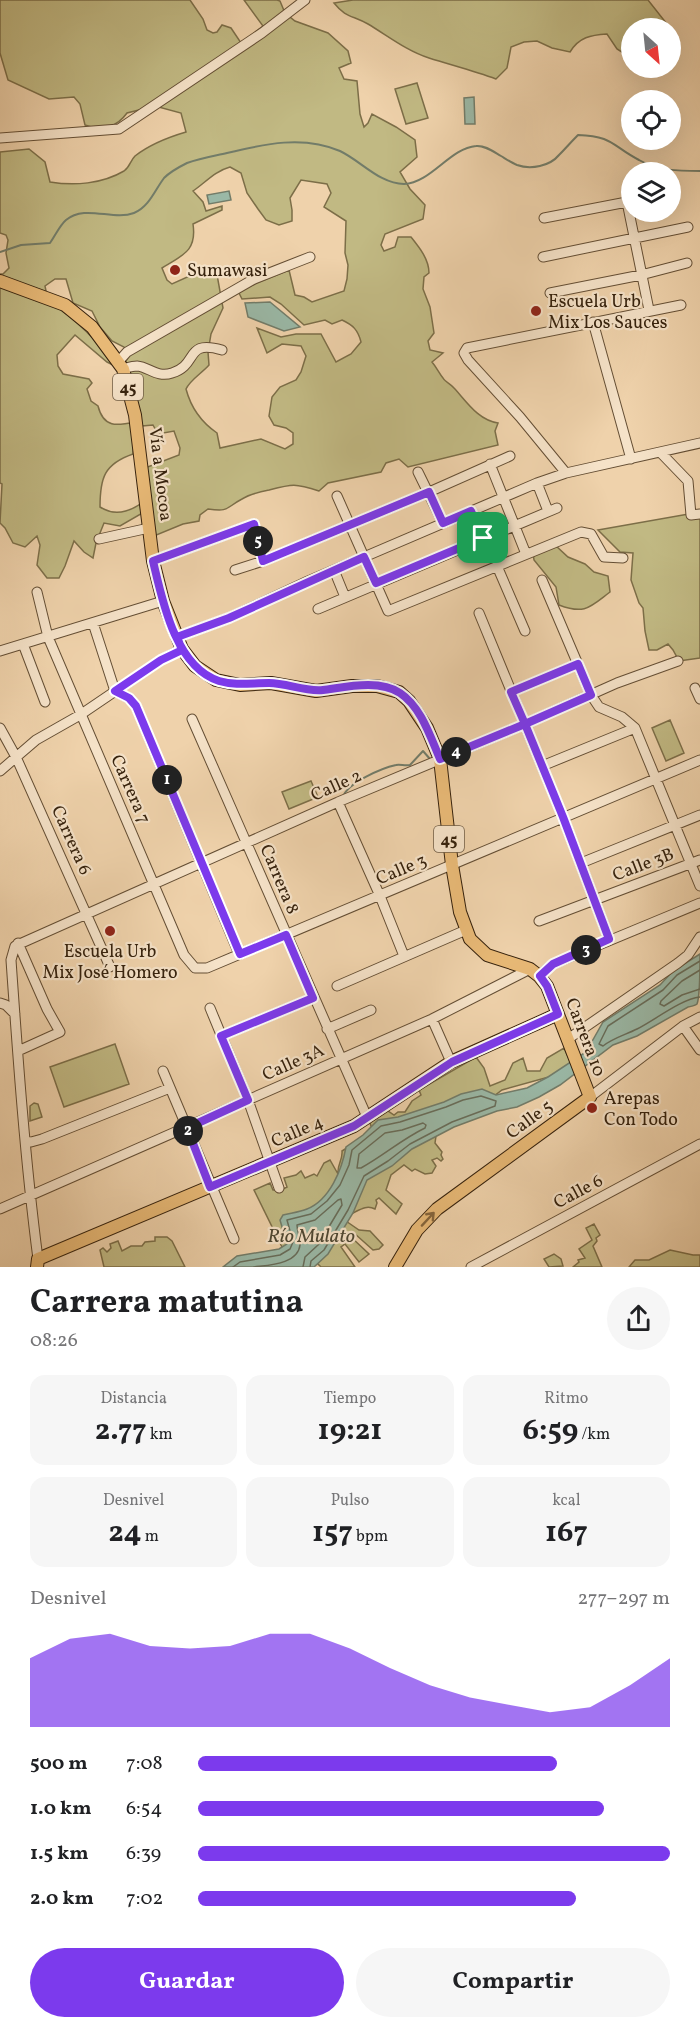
<!DOCTYPE html>
<html lang="es">
<head>
<meta charset="utf-8">
<style>
	body { margin:0; font-family:Vollkorn,serif; background:#f6f6f6; color:#202124; height:100vh; display:flex; flex-direction:column; font-size:22px; white-space:nowrap }
	* { box-sizing:border-box; margin:0 }
	p { font-size:20px; color:#757577 }
	.icon { flex:none; width:33px; height:33px; fill:none; stroke:currentColor; stroke-width:2; stroke-linecap:round; stroke-linejoin:round }
	.map { position:relative; height:1267px; overflow:hidden }
	.sheet { display:flex; flex-direction:column; background:#fff; flex:1 }
	.sheet>* { flex:none }
	.needle { width:39px; rotate:153deg }
	.tools { position:absolute; left:621px; top:18px; display:grid; gap:12px }
	.tools a { display:grid; place-items:center; width:60px; height:60px; border-radius:50%; background:#fff; box-shadow:0 6px 24px #0002; font-size:30px }
	.pin { position:absolute; display:grid; place-items:center; width:51px; height:51px; color:#fff; margin:-26px; border-radius:12px; box-shadow:0 3px 9px #0006 }
	.km { position:absolute; width:30px; height:30px; margin:-15px; border-radius:50%; background:#222; color:#fff; font-size:16px; line-height:30px; text-align:center }
	.round { display:grid; place-items:center; flex:none; width:63px; height:63px; border-radius:32px; background:#f6f6f6 }
	.overview { display:flex; align-items:center; justify-content:space-between; height:102px; padding:0 30px }
	h1 { font-size:33px; font-weight:700; line-height:45px }
	.metrics { display:grid; grid-template-columns:repeat(3,1fr); gap:9px; height:102px; padding:6px 30px }
	.metrics div { display:grid; align-content:center; border-radius:15px; background:#f6f6f6; text-align:center }
	.metrics b { font-size:30px; font-weight:700 }
	.metrics small { font-size:16px; font-weight:400 }
	.metrics p { font-size:16px }
	.chart { height:168px; padding:12px 30px }
	.chart p { display:flex; justify-content:space-between }
	.chart svg { width:100%; height:108px; margin-top:6px; fill:#7c3aed; opacity:.7 }
	.action { display:flex; gap:12px; margin-top:auto; padding:12px 30px }
	.action a { flex:1; height:69px; border-radius:36px; background:#7c3aed; color:#fff; font-size:24px; font-weight:700; line-height:69px; text-align:center }
	.action a+a { background:#f6f6f6; color:#202124 }
	ul { padding:0 30px; list-style:none; font-size:20px }
	li { display:grid; grid-template-columns:96px 72px 1fr; align-items:center; height:45px }
	li i { height:15px; border-radius:8px; background:#7c3aed }
	.map>svg:first-child { display:block }
</style>
</head>
<body>
<div class="map">
<svg width="700" height="1267" viewBox="0 0 700 1267">
	<rect width="100%" height="100%" fill="#efd2ab"/>
	<filter id="stains"><feTurbulence type="fractalNoise" baseFrequency=".00333" numOctaves="4"/><feColorMatrix values="0 0 0 0 .2 0 0 0 0 .09 0 0 0 0 .02 0 0 0 .5 -.17"/></filter>
	<radialGradient id="worn" r=".72"><stop offset=".6" stop-color="#630" stop-opacity="0"/><stop offset="1" stop-color="#630" stop-opacity=".3"/></radialGradient>
	<path fill="#c1b983" stroke="#7c6e48" stroke-width="1.5" fill-rule="evenodd" d="M0,0H190L203,19L207,30L213,33L217,32L222,25L231,28L241,43L263,26L244,0H277L280,1L285,13L295,21L328,33L348,51L351,63L339,68L344,79L357,81L360,114L364,127L368,123L372,114L396,127L415,140L417,157L400,172L410,189L425,205L423,219L385,234L381,245L384,251L395,247L398,237H411C419,247 429,259 429,273L424,277L423,289L430,307L434,333L428,341L430,350L443,353L432,362C437,368 439,373 443,378C445,382 451,384 454,388C467,402 478,420 498,423L495,431L498,445L408,467L399,459L386,463L381,472L328,483L319,491C295,483 292,484 269,490C259,492 250,494 242,499C225,508 230,512 208,509L200,515L199,521L183,524L154,536L151,508L120,526L104,523L96,543L93,558L84,552L74,541L65,566L59,578H47L37,565L40,545L37,536L25,547L13,543L5,528L0,523L2,484L0,483V274H3L9,268L6,253L8,240L6,235L0,233V152L29,149L45,162L50,182C74,186 102,184 124,171C130,167 130,161 135,156C149,145 169,137 186,132L181,113L155,106L127,113C117,127 102,132 85,125L80,104L74,97L49,99L8,80L0,53ZM230,167L241,173L247,193L258,209L266,220L279,225L292,221V210L290,198L301,180L327,184L331,193L324,207L346,221L345,253L348,265L347,279L344,291L312,302L304,297L295,295L289,270L238,291L242,299L270,297L281,304L304,325L325,320L332,324L342,320C353,325 358,330 361,342L351,354L336,362L321,334H296L281,337L257,328L267,353L282,344L301,346L306,356L301,372L296,380L280,387L272,397L269,416L274,425L286,428L293,433V444L285,449L261,439L220,448L217,433C201,422 191,408 186,389C190,380 202,373 209,365L208,352L211,334L223,308L216,269H205L172,284L167,280L162,268C183,255 197,251 193,224L222,210V206L206,211L203,202L193,191C205,183 215,171 230,167ZM55,279H66L73,303L92,311L100,327L112,341L124,347L130,354L125,363L126,378L134,389L140,421C119,425 104,430 98,406L91,401L87,389L92,383L89,379L63,374L58,366L57,355L75,335L107,362L115,366C97,339 75,319 48,301L45,286ZM153,425L158,434L174,431L180,448L179,455L145,468L149,497C135,510 117,518 100,507C100,478 104,464 133,454L134,443L142,426Z
		M353,0H648L667,24L665,28H632L631,58L617,49L607,34C591,35 579,37 570,52L552,48L537,41L524,42L511,47L507,68L496,79C474,71 451,65 429,58C407,51 388,36 368,24C352,15 346,18 334,3Z
		M417,83L428,118L406,124L395,89Z
		M700,512V658L679,661L673,650L668,644L657,650H649L645,631L643,608L639,603L631,580L633,553L620,552L598,530Z
		M555,545L568,557L585,564L594,572L608,576L610,592C590,607 585,615 559,605L556,587L534,560L533,553Z
		M670,720L684,753L666,761L652,728Z
		M311,781L318,797L289,809L282,792Z
		M115,1044L129,1084L64,1107L50,1067Z
		M564,1048L574,1070L502,1090L477,1109L412,1128L283,1249L254,1190L270,1183L273,1190H281L287,1187L284,1178L296,1175L301,1171L305,1178L314,1174L317,1176L324,1163L330,1160L338,1174C337,1164 343,1160 342,1151L373,1132L369,1120L385,1109L394,1115L398,1112H405L412,1101L421,1095L419,1090L476,1057L484,1068L490,1086L505,1080L513,1063L523,1058L527,1071H540L547,1058Z
		M34,1103L38,1104L42,1117L30,1121V1106Z
		M436,1136L435,1143L442,1152L441,1155L443,1159L441,1161L437,1158L432,1160L436,1166L432,1173L425,1174L415,1169L412,1171L404,1165L391,1175L386,1190L402,1204L396,1214L379,1198L376,1200L377,1203L375,1209C367,1205 361,1209 353,1213L349,1207L373,1154Z
		M343,1219L359,1230L370,1231L383,1245L379,1249L373,1250L354,1233L351,1237L369,1254L359,1262L345,1244L341,1247L355,1267H321L311,1257Z
		M594,1224L600,1235L596,1238L597,1241L593,1246L602,1267H573L579,1262L578,1260L585,1258L579,1249L592,1240L586,1228Z
		M155,1237H167L172,1241L185,1267H104L100,1250L103,1248L107,1252L111,1248L110,1244L118,1241L122,1251L131,1246H142L145,1242L155,1241Z
		M670,1250L693,1255H700V1267H629L635,1260H649Z
		M554,1254L561,1259L563,1266L549,1267L544,1259Z"/>
	<path fill="#9ab8a6" stroke="#727c69" stroke-width="1.5" d="M474,97L475,124H465L464,98Z
		M229,191L231,200L209,204L207,195Z
		M270,302L300,327L284,331L248,317L245,303Z
		M700,954C700,963 700,997 697,1004C696,1005 690,1007 688,1007L637,1036L613,1045L560,1085L539,1097L517,1107L497,1111L454,1127L412,1149L392,1166L367,1180L353,1213L328,1254L314,1267H223L237,1256L279,1249L287,1244L280,1220L283,1215C291,1213 300,1212 307,1209C330,1200 342,1169 346,1147L363,1135L378,1120L398,1117L444,1102L461,1094L482,1089L496,1095L527,1088L548,1077L586,1052L603,1022L660,985L673,971Z"/>
	<g fill="none" stroke-linecap="round" stroke-linejoin="round">
		<path stroke="#686d5a" stroke-width="1.5" d="M700,961L677,975L663,990L608,1026L599,1044L603,1046C613,1038 625,1035 637,1029C655,1020 681,999 700,997
			M700,970L682,981L661,1001L660,1004L664,1006L682,995L700,989
			M423,1123L426,1125L425,1128C402,1139 383,1156 361,1168H357L359,1154L385,1133L402,1130Z
			M233,1267L240,1262L280,1255L290,1249L293,1242L287,1220L311,1214L327,1201L340,1185L349,1165L352,1150L381,1126L400,1122L446,1107L463,1100L481,1096L496,1101L495,1106L452,1122L410,1144L388,1161L364,1176L348,1210L324,1250L311,1261L310,1267
			M254,1267C269,1265 298,1264 300,1245C301,1238 297,1232 297,1225L315,1220L338,1200L341,1199L342,1205L318,1245L305,1257L303,1267"/>
		<path stroke="#727c69" stroke-width="2" d="M0,252L21,245L50,243C55,236 60,225 66,220C85,204 113,221 134,213C149,207 155,190 164,178C171,171 179,167 187,163C201,158 214,156 227,153C265,144 303,135 340,151C361,161 380,184 404,184C431,183 450,148 476,146C485,145 494,152 501,156C506,159 512,163 517,165C531,170 550,166 559,155C566,148 571,142 578,135C613,136 612,146 639,160C658,171 679,171 700,171
			M343,797C347,783 382,768 396,765C400,764 405,766 410,765L423,751L430,759"/>
		<defs>
			<path id="minor" d="M0,138L119,129L262,33L305,0
				M627,202L649,310
				M544,218L632,201
				M543,257L688,227
				M550,293L641,275L687,263
				M593,322L631,459
				M118,362L127,352L254,279L310,257
				M123,369C127,368 132,366 137,366C149,367 157,378 172,373C199,365 184,339 222,350
				M660,452L688,481L691,515L700,514
				M490,464L526,554
				M418,472L443,523
				M566,473L520,417L468,360L464,353L467,348L681,305
				M537,483L548,511
				M337,496L388,611L581,532L591,534L604,557L623,558
				M471,511L483,538
				M99,539L149,528
				M153,561L254,524L263,561
				M497,566L525,631
				M235,570L263,561L429,492L510,456
				M334,570L345,597
				M542,580L591,695L599,707L622,717L635,728L700,886
				M37,592L48,637L184,955L195,968H207L700,760
				M318,609L557,508
				M479,613L563,817L609,939
				M93,623L115,691L129,698L136,706L239,954
				M177,637L229,618L308,581L537,483L566,473L700,443
				M23,644L45,702
				M0,651L163,601
				M695,688L700,699
				M511,692L578,664
				M192,719L367,1117
				M0,728L16,757L110,967
				M542,766L635,728
				M0,771L36,740L80,715L161,660L182,649
				M338,802L380,896L404,956
				M581,863L700,815
				M539,921L700,860
				M539,976L553,964L700,903
				M337,986L466,930
				M0,1003L6,1005L15,1014
				M210,1008L248,1100L279,1188
				M432,1019L451,1062
				M683,1026L700,1050
				M327,1029L371,1010
				M221,1036L313,998
				M568,1039L678,963L688,955L700,937
				M18,1051L60,1032L47,1009L18,943
				M163,1071L234,1239
				M590,1097L683,1026L700,1017
				M25,1141L31,1142L42,1139L170,1088
				M0,1209L432,1019L530,969
				M38,1259C25,1159 18,1060 11,960L15,946L338,802L525,724L617,683L678,661
				M471,1267L700,1144"/>
			<path id="major" d="M0,281L65,305L92,327L123,369L135,415L153,561L163,601L182,649L195,666L216,680L240,685L271,683L316,691L352,686H377L399,692L409,701L427,728L440,759L452,865L460,912L470,939L487,955L530,969L539,976L547,986L590,1097L437,1209L417,1230L395,1267
				M37,1267L38,1259L354,1126L451,1062L558,1014"/>
		</defs>
		<use href="#minor" stroke="#644e34" stroke-width="11"/>
		<use href="#major" stroke="#36220d" stroke-width="14"/>
		<use href="#minor" stroke="#f5e2c8" stroke-width="9"/>
		<use href="#major" stroke="#e8b976" stroke-width="12"/>
	</g>
	<defs><path id="oneway-shaft" d="M-6 0H5M1.5-3L5.5 0L1.5 3" fill="none" stroke-width="1.6" stroke-linecap="round" stroke-linejoin="round" transform="scale(1.5)"/></defs>
	<use stroke="#86663c" href="#oneway-shaft" transform="translate(428 1219) rotate(-47)"/>
	<g fill="none" stroke-linecap="round" stroke-linejoin="round">
		<defs>
			<path id="route" d="M483,538L376,583L364,557L229,618L177,637L182,650L161,660L115,691L129,698L136,706L240,954L286,935L313,998L221,1036L248,1100L187,1128L210,1187L354,1126L452,1062L558,1014L547,986L540,976L553,964L609,939L563,817L525,724L591,695L578,664L511,692L525,724L440,759C430,736 421,707 400,693C379,679 346,687 323,690C305,692 287,683 269,683C251,683 236,686 219,681C175,667 162,599 153,561L254,524L263,561L429,492L443,523L471,511L483,538"/>
		</defs>
		<use href="#route" stroke="#fff" stroke-width="12"/>
		<use href="#route" stroke="#7c3aed" stroke-width="8"/>
	</g>
	<g fill="#8f2418" stroke="#f5e2c8" stroke-width="2">
		<circle cx="175" cy="270" r="6"/>
		<circle cx="536" cy="311" r="6"/>
		<circle cx="110" cy="931" r="6"/>
		<circle cx="592" cy="1108" r="6"/>
	</g>
	<g text-anchor="middle" stroke-width="4.5" stroke-linejoin="round" paint-order="stroke">
		<g fill="#f5e2c8" stroke="#6f5c45" stroke-width="1.5">
			<rect x="113" y="374" width="30" height="26" rx="4.5"/>
			<rect x="434" y="826" width="30" height="26" rx="4.5"/>
		</g>
		<g font-size="16" font-weight="bold" fill="#36220d">
			<text x="128" y="393">45</text>
			<text x="449" y="845">45</text>
		</g>
		<g font-size="18" fill="#36220d" stroke="#f5e2c8" text-anchor="start">
			<text x="187" y="276">Sumawasi</text>
			<text x="548" y="307">Escuela Urb<tspan x="548" dy="21">Mix Los Sauces</tspan></text>
			<text x="110" y="957" text-anchor="middle">Escuela Urb<tspan x="110" dy="21">Mix José Homero</tspan></text>
			<text x="604" y="1104">Arepas<tspan x="604" dy="21">Con Todo</tspan></text>
		</g>
		<g font-size="18" fill="#36220d" stroke="#f5e2c8">
			<text transform="translate(161 474) rotate(83)" y="6">Vía a Mocoa</text>
			<text transform="translate(336 785) rotate(-24)" y="6">Calle 2</text>
			<text transform="translate(131 789) rotate(66)" y="6">Carrera 7</text>
			<text transform="translate(72 840) rotate(66)" y="6">Carrera 6</text>
			<text transform="translate(643 864) rotate(-21)" y="6">Calle 3B</text>
			<text transform="translate(401 869) rotate(-23)" y="6">Calle 3</text>
			<text transform="translate(280 879) rotate(67)" y="6">Carrera 8</text>
			<text transform="translate(586 1037) rotate(69)" y="6">Carrera 10</text>
			<text transform="translate(293 1062) rotate(-24)" y="6">Calle 3A</text>
			<text transform="translate(529 1119) rotate(-36)" y="6">Calle 5</text>
			<text transform="translate(297 1131) rotate(-23)" y="6">Calle 4</text>
			<text transform="translate(578 1191) rotate(-28)" y="6">Calle 6</text>
		</g>
		<g font-size="20" font-style="italic" fill="#4f4833" stroke="#f5e2c8">
			<text x="311" y="1242">Río Mulato</text>
		</g>
	</g>
	<rect width="100%" height="100%" filter="url(#stains)"/>
	<rect width="100%" height="100%" fill="url(#worn)"/>
</svg>
<div class="tools">
<a><svg class="needle" viewBox="-14 -14 28 28"><path d="M0-13l5 13h-10z" fill="#e53935"/><path d="M0 13l5-13h-10z" fill="#757577"/></svg></a>
<a><svg class="icon" aria-label="locate" viewBox="0 0 24 24"><circle cx="12" cy="12" r="6"/><path d="M12 2v4M12 18v4M2 12h4M18 12h4"/></svg></a>
<a><svg class="icon" aria-label="layers" viewBox="0 0 24 24"><path d="M12 4l9 5-9 5-9-5zM3 14l9 5 9-5"/></svg></a>
</div>
<div class="pin" style="left:483px;top:538px;background:#1e9e55"><svg class="icon" aria-label="arrive" viewBox="0 0 24 24"><path d="M6 21V4h12l-3 4 3 4H6"/></svg></div>
<b class="km" style="left:167px;top:780px">1</b>
<b class="km" style="left:188px;top:1131px">2</b>
<b class="km" style="left:586px;top:950px">3</b>
<b class="km" style="left:456px;top:752px">4</b>
<b class="km" style="left:258px;top:541px">5</b>
</div>
<section class="sheet">
<div class="overview"><div><h1>Carrera matutina</h1><p>08:26</p></div><a class="round"><svg class="icon" aria-label="share" viewBox="0 0 24 24"><path d="M12 15V3M7 8l5-5 5 5M5 13v7h14v-7"/></svg></a></div>
<div class="metrics">
<div><p>Distancia</p><b>2.77<small> km</small></b></div>
<div><p>Tiempo</p><b>19:21</b></div>
<div><p>Ritmo</p><b>6:59<small> /km</small></b></div>
</div>
<div class="metrics">
<div><p>Desnivel</p><b>24<small> m</small></b></div>
<div><p>Pulso</p><b>157<small> bpm</small></b></div>
<div><p>kcal</p><b>167</b></div>
</div>
<div class="chart"><p><span>Desnivel</span>277–297 m</p>
<svg viewBox="0 0 160 44" preserveAspectRatio="none"><path d="M0 44V16L10 8L20 6L30 11L40 12L50 11L60 6L70 6L80 12L90 20L100 27L110 32L120 35L130 38L140 36L150 27L160 16V44z"/></svg>
</div>
<ul>
<li><b>500 m</b>7:08<i style="width:76%"></i></li>
<li><b>1.0 km</b>6:54<i style="width:86%"></i></li>
<li><b>1.5 km</b>6:39<i style="width:100%"></i></li>
<li><b>2.0 km</b>7:02<i style="width:80%"></i></li>
</ul>
<div class="action"><a>Guardar</a><a>Compartir</a></div>
</section>
</body>
</html>
